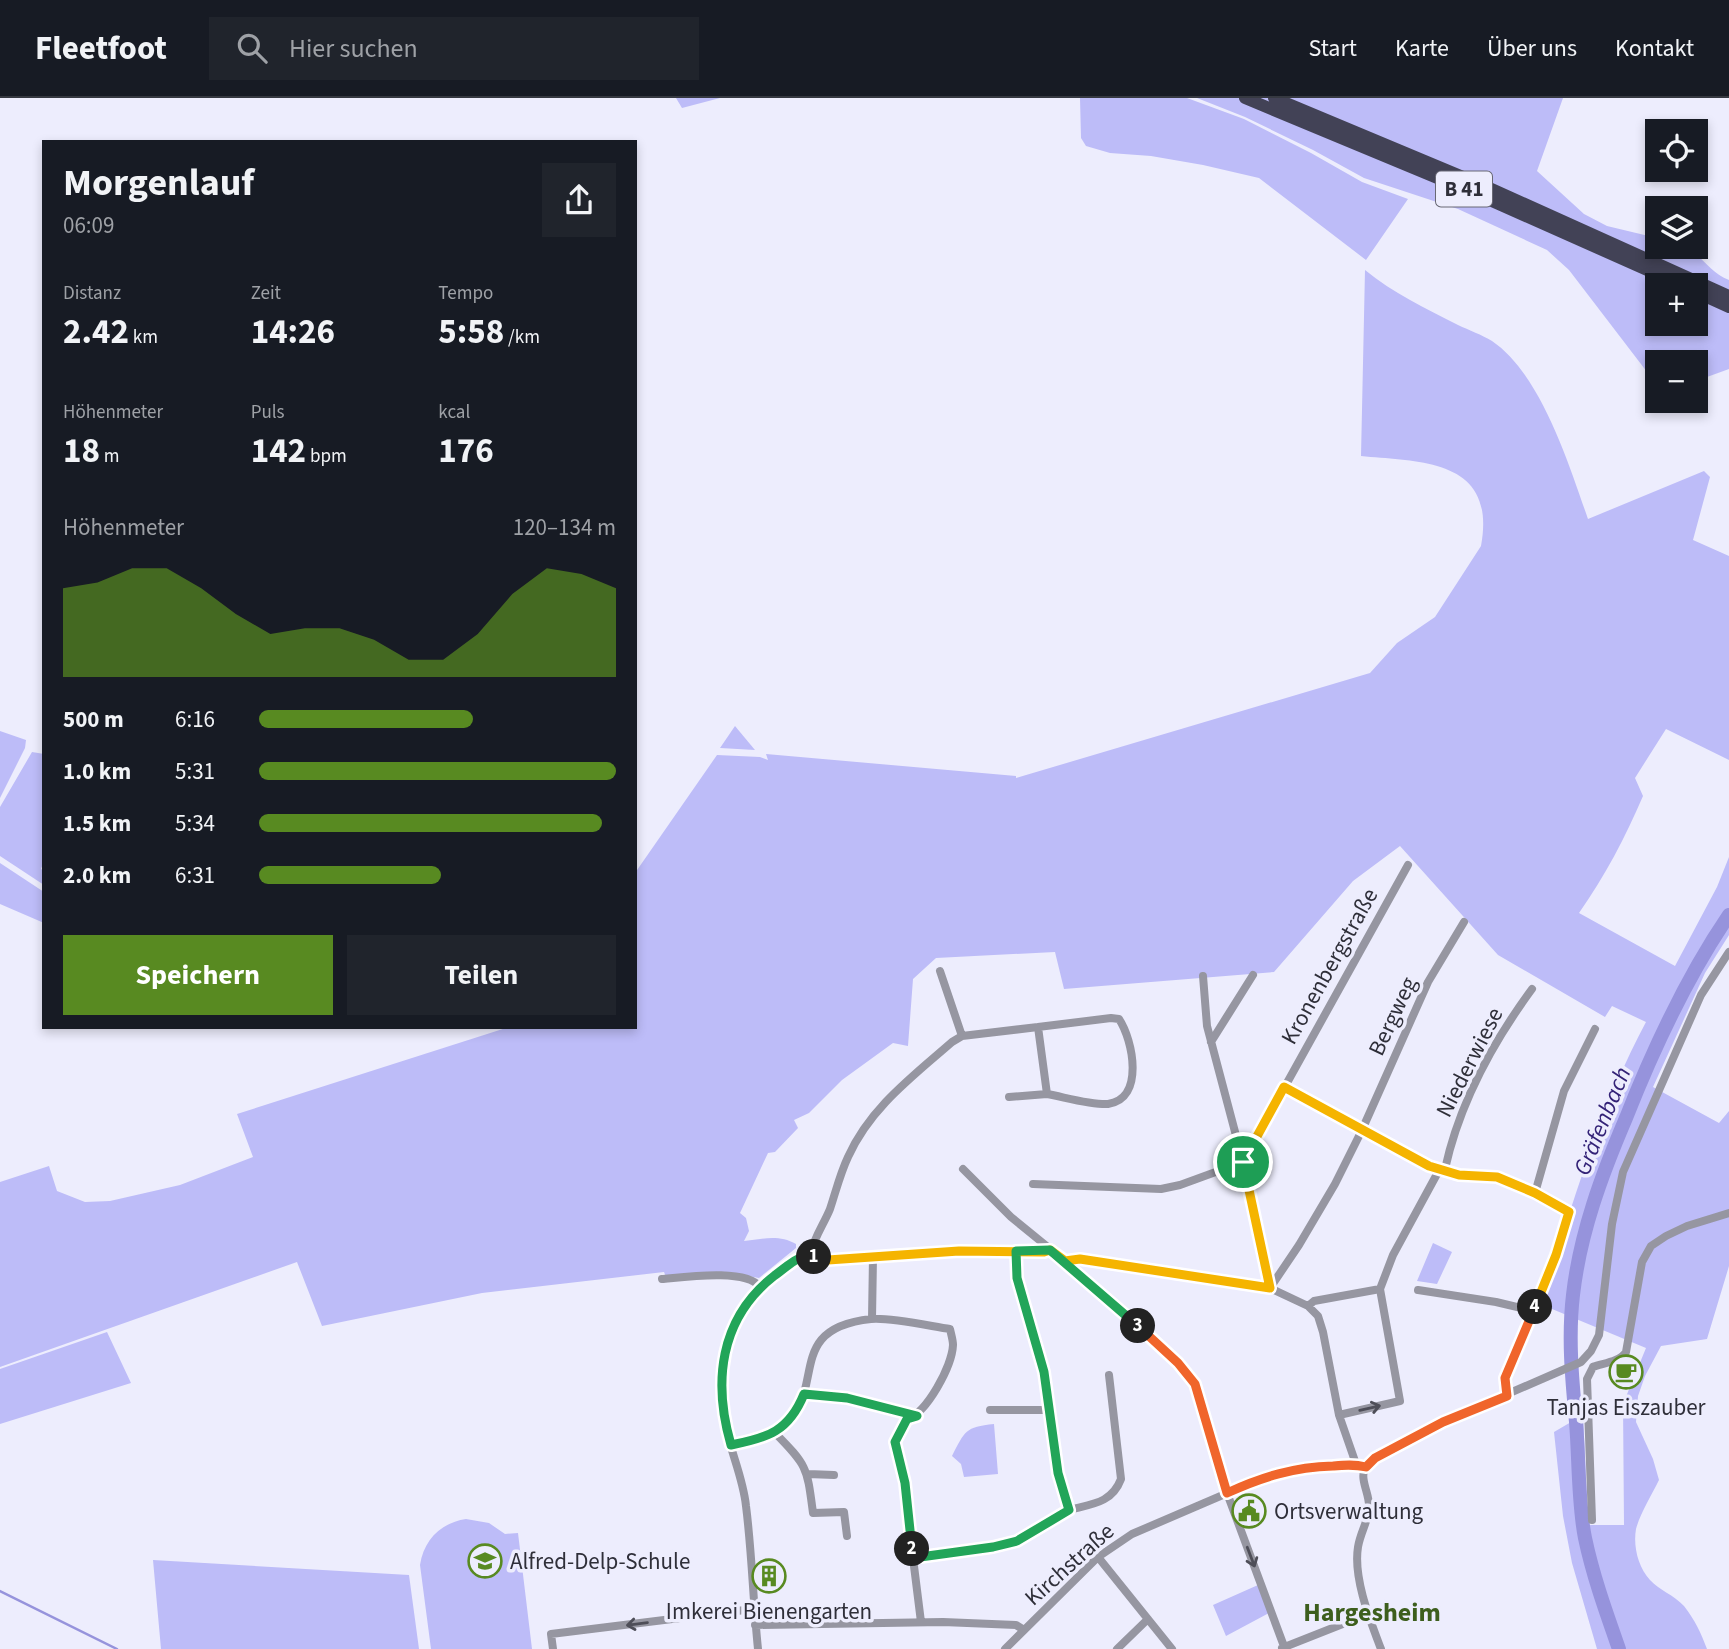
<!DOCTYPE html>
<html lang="de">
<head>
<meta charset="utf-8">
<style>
	body { margin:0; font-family:"Source Sans 3",sans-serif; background:#20242c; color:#f1f3f6; height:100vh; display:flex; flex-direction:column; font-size:26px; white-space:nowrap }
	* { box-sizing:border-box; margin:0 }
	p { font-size:23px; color:#9ea1a6 }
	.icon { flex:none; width:38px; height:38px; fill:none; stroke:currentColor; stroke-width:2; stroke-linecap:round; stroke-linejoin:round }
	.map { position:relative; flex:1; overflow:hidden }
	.side { position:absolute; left:42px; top:42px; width:595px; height:889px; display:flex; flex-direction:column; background:#171b24; border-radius:0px; box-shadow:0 4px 10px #0003 }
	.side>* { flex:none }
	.fabs { position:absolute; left:1645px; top:21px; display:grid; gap:14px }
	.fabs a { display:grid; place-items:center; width:63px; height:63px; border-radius:0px; background:#171b24; box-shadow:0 4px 10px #0003; font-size:35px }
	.pin { position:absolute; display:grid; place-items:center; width:60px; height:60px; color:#fff; margin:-30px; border:4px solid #fff; border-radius:50%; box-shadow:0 2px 7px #0007 }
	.km { position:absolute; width:35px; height:35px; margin:-18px; border-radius:50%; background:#222; color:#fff; font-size:19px; line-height:35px; text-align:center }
	.round { display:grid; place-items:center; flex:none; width:74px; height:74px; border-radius:0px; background:#20242c }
	.summary { display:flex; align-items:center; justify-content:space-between; height:119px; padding:0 21px }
	h1 { font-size:38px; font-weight:700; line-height:52px }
	.figures { display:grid; grid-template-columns:repeat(3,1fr); gap:10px; height:119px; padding:7px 21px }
	.figures div { display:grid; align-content:center }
	.figures b { font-size:35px; font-weight:700 }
	.figures small { font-size:19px; font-weight:400 }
	.figures p { font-size:19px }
	.chart { height:196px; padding:14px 21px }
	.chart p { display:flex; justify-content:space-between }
	.chart svg { width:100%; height:126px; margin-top:7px; fill:#588a21; opacity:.7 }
	.button { display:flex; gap:14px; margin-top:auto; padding:14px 21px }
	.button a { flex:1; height:80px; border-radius:0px; background:#588a21; color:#fff; font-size:28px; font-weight:700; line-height:80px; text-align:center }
	.button a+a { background:#20242c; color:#f1f3f6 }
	ul { padding:0 21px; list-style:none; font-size:23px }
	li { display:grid; grid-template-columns:112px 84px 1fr; align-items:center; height:52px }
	li i { height:18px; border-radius:9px; background:#588a21 }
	header { display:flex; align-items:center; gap:42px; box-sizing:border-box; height:98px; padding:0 35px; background:#171b24; border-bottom:2px solid #363941 }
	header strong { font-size:33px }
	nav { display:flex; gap:38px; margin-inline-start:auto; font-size:24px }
	.search { width:490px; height:63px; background:#20242c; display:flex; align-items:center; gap:18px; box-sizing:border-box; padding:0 24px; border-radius:0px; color:#9ea1a6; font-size:26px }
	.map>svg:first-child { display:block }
</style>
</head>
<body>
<header>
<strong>Fleetfoot</strong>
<div class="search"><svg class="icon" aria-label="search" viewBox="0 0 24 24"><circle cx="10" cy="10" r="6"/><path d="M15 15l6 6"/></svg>Hier suchen</div>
<nav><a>Start</a><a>Karte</a><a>Über uns</a><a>Kontakt</a></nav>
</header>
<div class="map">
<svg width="1729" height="1551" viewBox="0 0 1729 1551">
	<rect width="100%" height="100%" fill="#ededfd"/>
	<path fill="#bdbcf8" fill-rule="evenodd" d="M676,0H720L682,10Z
		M1080,0H1187L1244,21L1311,55L1362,84L1408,101L1366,162L1259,80L1203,67L1151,58L1110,55L1086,48L1081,40Z
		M1197,0H1563L1537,73L1584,116L1607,128L1657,140V149C1665,149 1674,147 1681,149C1699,152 1709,175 1729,182V271L1696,283V264H1657V287L1569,172L1547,152L1458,111L1364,80L1313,52L1245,19ZM1657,187H1696V226H1657Z
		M1365,172C1393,195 1425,210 1458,227C1469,232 1482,237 1492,243C1541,276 1569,367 1588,421L1704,373L1710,379L1693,442L1729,458V662L1666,631L1635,680L1643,698C1625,740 1605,778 1579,815L1675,868L1717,789L1729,759V837L1705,875L1653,989L1719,1025L1729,1013V1168L1707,1241L1661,1248L1645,1278L1638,1298L1636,1324L1653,1361L1659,1382C1652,1396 1640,1416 1636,1431C1633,1448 1638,1469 1650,1482C1659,1492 1674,1497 1684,1508C1695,1522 1701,1535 1707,1551H1597L1572,1465L1563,1418L1554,1334L1583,1317L1588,1427H1624L1623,1306L1646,1250L1540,1206C1572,1111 1598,1013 1646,924L1612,908L1605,919L1498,857L1400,748L1353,783L1274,874L1064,891L1055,854L936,860L913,881L908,948L893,945L842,982L809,1015L794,1022L798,1030L775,1054L768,1055L740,1115L746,1120L749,1133L744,1143C762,1141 779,1136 796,1146V1150L759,1180C728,1174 698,1176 666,1179L664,1174L482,1195L322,1228L297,1164L0,1269V1084L49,1068L57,1093L85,1104L110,1103L180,1087L253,1059L237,1016L509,929H635V775L717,657L760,659L768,662L766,656L1016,678V680L1370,575L1397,545L1435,519L1481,448C1497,361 1422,364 1361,358Z
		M735,628L755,652L720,650Z
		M0,633L26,642L25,650L0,700Z
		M32,654L44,656V763L41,771L44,773V787L0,758V709Z
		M0,765L44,794V825L0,806Z
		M1433,1145L1452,1154L1437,1186L1417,1183Z
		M107,1234L131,1285L0,1326V1271Z
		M994,1326L998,1376L964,1379L961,1366L952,1358C965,1333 965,1329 994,1326Z
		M466,1421L489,1425L505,1436L518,1435L532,1551H431L420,1467C424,1442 440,1425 466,1421Z
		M153,1462L409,1477L419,1551H161Z
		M1258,1487L1269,1515L1226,1538L1213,1507Z"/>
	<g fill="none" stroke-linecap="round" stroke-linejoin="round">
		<path stroke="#9693dc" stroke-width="2.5" d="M0,1493L117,1551"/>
		<path stroke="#9693dc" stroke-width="14" d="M1619,1551C1606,1514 1593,1478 1585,1440C1578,1406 1579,1359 1576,1324C1572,1281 1568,1239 1573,1197C1580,1135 1602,1076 1626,1020C1654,949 1686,880 1729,817"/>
		<path stroke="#9696a1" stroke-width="8" d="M940,873L962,938
			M1211,944L1253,877
			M1284,989L1429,1068L1459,1077L1497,1079L1535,1095L1569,1114L1556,1157L1505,1280L1507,1298
			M1009,999L1047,996
			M963,1071L1011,1119L1065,1163L1080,1161L1270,1190L1308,1208L1318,1218L1323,1234L1339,1317L1356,1366
			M1445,1071C1459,1007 1493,944 1532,891
			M1033,1086L1161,1091L1180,1087L1243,1064L1207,928L1203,878
			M1535,1095L1564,993L1595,931
			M811,1155C814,1139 824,1126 830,1111C836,1093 840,1076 848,1059C870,1010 912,979 952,944L962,938L1038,929L1047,996C1064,999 1091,1007 1108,1006C1145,1001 1133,942 1119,921L1111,920L1038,929
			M811,1155L820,1162L959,1153L1044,1154L1050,1152
			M1065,1163L1178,1265L1194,1286L1227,1395L1285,1551
			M662,1181C684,1179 747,1170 760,1189
			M1270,1190L1243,1064L1408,767
			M1270,1190L1299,1147L1335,1086L1362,1032L1428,884L1464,824
			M1418,1192L1496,1204L1534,1213
			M1308,1208L1314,1203L1380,1191
			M872,1221L873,1159
			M1593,1269C1604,1265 1619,1264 1626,1254L1642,1164L1651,1148L1666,1138L1687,1128L1729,1115
			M804,1296L847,1300L914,1317
			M990,1312H1050
			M1339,1317L1400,1303L1380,1191L1393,1157L1437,1076L1445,1071
			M775,1335C808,1368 807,1370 813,1415L844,1414L847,1438
			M731,1347C746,1345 764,1342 777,1334C832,1297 779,1231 871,1221C889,1219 930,1228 950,1231C951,1236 953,1242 953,1247C952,1268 927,1315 907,1321L895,1344L905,1385L913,1460
			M1365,1369L1375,1360L1443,1324L1581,1264L1591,1253L1599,1237L1612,1126L1623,1074L1701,897L1729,854
			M1365,1369C1359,1383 1371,1397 1369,1412C1367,1425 1360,1436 1358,1449C1353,1480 1370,1522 1381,1551
			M808,1376L834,1377
			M1069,1412C1092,1406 1112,1405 1121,1381L1109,1277
			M1592,1422L1587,1281L1593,1269
			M1098,1459L1172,1551
			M921,1524L913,1460L993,1449L1017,1443L1069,1412L1058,1375L1044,1274L1017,1180L1016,1153
			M755,1527L943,1524L1016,1527L1024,1532
			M1282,1550L1368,1516
			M553,1551L551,1536L753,1511
			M758,1551C753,1503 752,1455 746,1408C743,1379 730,1353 725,1325C713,1265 731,1212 779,1174C790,1166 798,1160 811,1155
			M1005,1551L1098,1459L1132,1436L1272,1376L1310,1369L1359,1367
			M1117,1551L1148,1521"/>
		<path stroke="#424256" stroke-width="12" d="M1245,0L1483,99L1681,187
			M1274,0L1487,89L1729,198
			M1696,194L1729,209"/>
	</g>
	<defs><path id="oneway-shaft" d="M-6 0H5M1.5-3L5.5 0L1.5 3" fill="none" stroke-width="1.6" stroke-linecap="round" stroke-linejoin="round" transform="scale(1.75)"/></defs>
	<g stroke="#4e4e58">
		<use href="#oneway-shaft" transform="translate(1370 1310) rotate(-13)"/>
		<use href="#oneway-shaft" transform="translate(1251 1459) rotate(69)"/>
		<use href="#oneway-shaft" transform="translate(637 1526) rotate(173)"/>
	</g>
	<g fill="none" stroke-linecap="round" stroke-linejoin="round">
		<defs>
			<path id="split-1" d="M814,1159L820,1162H828L959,1153L1044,1154L1050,1152L1065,1163L1080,1161L1270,1190L1243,1064"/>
			<path id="split-2" d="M814,1159L811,1155C796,1160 786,1169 774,1178C719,1221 713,1285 731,1347C768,1340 789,1333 804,1296L847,1300L917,1318L907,1321L895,1344L905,1385L912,1451"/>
			<path id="split-3" d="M912,1451L913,1460L993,1449L1017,1443L1069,1412L1058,1375L1044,1274L1017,1180L1016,1153L1050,1152L1138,1228"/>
			<path id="split-4" d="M1138,1228L1178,1265L1195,1286L1227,1395C1262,1379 1294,1369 1333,1368C1344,1367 1354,1366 1366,1369L1375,1360L1443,1324L1507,1298L1505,1280L1535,1209"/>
			<path id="split-5" d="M1243,1064L1284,989L1429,1068L1459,1077L1497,1079L1535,1095L1569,1114L1556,1157L1535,1209"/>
		</defs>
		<use href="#split-1" stroke="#fff" stroke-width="14"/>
		<use href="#split-2" stroke="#fff" stroke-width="14"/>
		<use href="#split-3" stroke="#fff" stroke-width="14"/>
		<use href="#split-4" stroke="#fff" stroke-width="14"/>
		<use href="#split-5" stroke="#fff" stroke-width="14"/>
		<use href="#split-1" stroke="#f5b400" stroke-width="9"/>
		<use href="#split-2" stroke="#22a559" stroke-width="9"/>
		<use href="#split-3" stroke="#22a559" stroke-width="9"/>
		<use href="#split-4" stroke="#f0652b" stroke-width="9"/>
		<use href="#split-5" stroke="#f5b400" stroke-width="9"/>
	</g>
	<defs>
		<symbol id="cafe-ring" viewBox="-11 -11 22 22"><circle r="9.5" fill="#ededfd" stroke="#588a21" stroke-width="1.5"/><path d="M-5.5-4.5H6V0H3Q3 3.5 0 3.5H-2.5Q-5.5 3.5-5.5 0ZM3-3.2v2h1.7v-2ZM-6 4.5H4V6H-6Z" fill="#588a21"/></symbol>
		<symbol id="civic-ring" viewBox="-11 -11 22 22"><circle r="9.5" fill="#ededfd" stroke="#588a21" stroke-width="1.5"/><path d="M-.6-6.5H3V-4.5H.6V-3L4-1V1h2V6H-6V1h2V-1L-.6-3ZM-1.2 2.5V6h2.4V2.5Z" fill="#588a21"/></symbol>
		<symbol id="school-ring" viewBox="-11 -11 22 22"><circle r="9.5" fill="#ededfd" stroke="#588a21" stroke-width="1.5"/><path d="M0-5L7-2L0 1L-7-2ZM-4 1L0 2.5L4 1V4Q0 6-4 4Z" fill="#588a21"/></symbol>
		<symbol id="building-ring" viewBox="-11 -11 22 22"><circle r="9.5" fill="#ededfd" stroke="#588a21" stroke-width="1.5"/><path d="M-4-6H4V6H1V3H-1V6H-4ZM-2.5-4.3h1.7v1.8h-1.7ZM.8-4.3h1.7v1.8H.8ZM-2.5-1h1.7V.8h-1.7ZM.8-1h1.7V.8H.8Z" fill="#588a21"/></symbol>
	</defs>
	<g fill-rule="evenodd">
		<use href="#cafe-ring" x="1607" y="1255" width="38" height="38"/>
		<use href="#civic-ring" x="1230" y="1394" width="38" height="38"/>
		<use href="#school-ring" x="466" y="1444" width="38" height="38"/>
		<use href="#building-ring" x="750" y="1459" width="38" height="38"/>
	</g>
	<g text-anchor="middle" stroke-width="7" stroke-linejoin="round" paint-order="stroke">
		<rect fill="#ededfd" stroke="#686874" stroke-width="2" x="1436" y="73.5" width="56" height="35" rx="5"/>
		<g font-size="21" font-weight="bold" fill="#2f2f39">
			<text x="1464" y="98">B 41</text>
		</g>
		<g font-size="23" fill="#2f2f39" stroke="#ededfd">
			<text transform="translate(1329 868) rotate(-61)" y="8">Kronenbergstraße</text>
			<text transform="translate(1392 918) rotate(-65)" y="8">Bergweg</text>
			<text transform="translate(1469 964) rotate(-63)" y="8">Niederwiese</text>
			<text transform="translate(1069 1466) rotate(-42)" y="8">Kirchstraße</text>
		</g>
		<g font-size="23" fill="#2f2f39" stroke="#ededfd">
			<text x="1626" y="1317">Tanjas Eiszauber</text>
			<text x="1274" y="1421" text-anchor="start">Ortsverwaltung</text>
			<text x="510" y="1471" text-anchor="start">Alfred-Delp-Schule</text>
			<text x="769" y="1521">Imkerei Bienengarten</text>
		</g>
		<g font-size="24" font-style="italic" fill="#327" stroke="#ededfd">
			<text transform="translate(1602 1023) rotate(-68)" y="8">Gräfenbach</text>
		</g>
		<g font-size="26" font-weight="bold" fill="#3d5e1d" stroke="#ededfd">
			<text x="1372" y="1523">Hargesheim</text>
		</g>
	</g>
</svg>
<div class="fabs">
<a><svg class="icon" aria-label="locate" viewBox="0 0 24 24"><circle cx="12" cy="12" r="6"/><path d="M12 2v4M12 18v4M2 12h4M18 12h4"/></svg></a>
<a><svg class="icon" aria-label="layers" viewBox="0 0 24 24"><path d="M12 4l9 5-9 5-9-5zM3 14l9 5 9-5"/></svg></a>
<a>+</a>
<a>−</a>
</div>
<div class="pin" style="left:1243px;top:1064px;background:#1e9e55"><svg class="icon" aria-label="arrive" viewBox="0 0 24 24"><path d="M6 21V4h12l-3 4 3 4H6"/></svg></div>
<b class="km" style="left:814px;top:1159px">1</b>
<b class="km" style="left:912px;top:1451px">2</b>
<b class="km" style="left:1138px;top:1228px">3</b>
<b class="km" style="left:1535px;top:1209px">4</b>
<section class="side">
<div class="summary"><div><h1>Morgenlauf</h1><p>06:09</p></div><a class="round"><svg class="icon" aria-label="share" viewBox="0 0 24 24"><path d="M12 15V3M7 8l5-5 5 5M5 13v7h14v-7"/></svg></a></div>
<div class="figures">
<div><p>Distanz</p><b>2.42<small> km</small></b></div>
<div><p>Zeit</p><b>14:26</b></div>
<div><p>Tempo</p><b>5:58<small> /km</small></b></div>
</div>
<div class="figures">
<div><p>Höhenmeter</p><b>18<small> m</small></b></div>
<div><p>Puls</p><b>142<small> bpm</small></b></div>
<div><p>kcal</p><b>176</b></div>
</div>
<div class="chart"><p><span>Höhenmeter</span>120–134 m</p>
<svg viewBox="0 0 160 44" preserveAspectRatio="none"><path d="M0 44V13L10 11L20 6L30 6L40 13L50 22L60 29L70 27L80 27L90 31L100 38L110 38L120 29L130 15L140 6L150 8L160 13V44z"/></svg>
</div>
<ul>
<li><b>500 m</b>6:16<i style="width:60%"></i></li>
<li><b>1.0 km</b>5:31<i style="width:100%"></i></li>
<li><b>1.5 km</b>5:34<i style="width:96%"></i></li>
<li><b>2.0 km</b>6:31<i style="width:51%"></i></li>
</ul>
<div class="button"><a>Speichern</a><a>Teilen</a></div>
</section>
</div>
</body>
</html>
